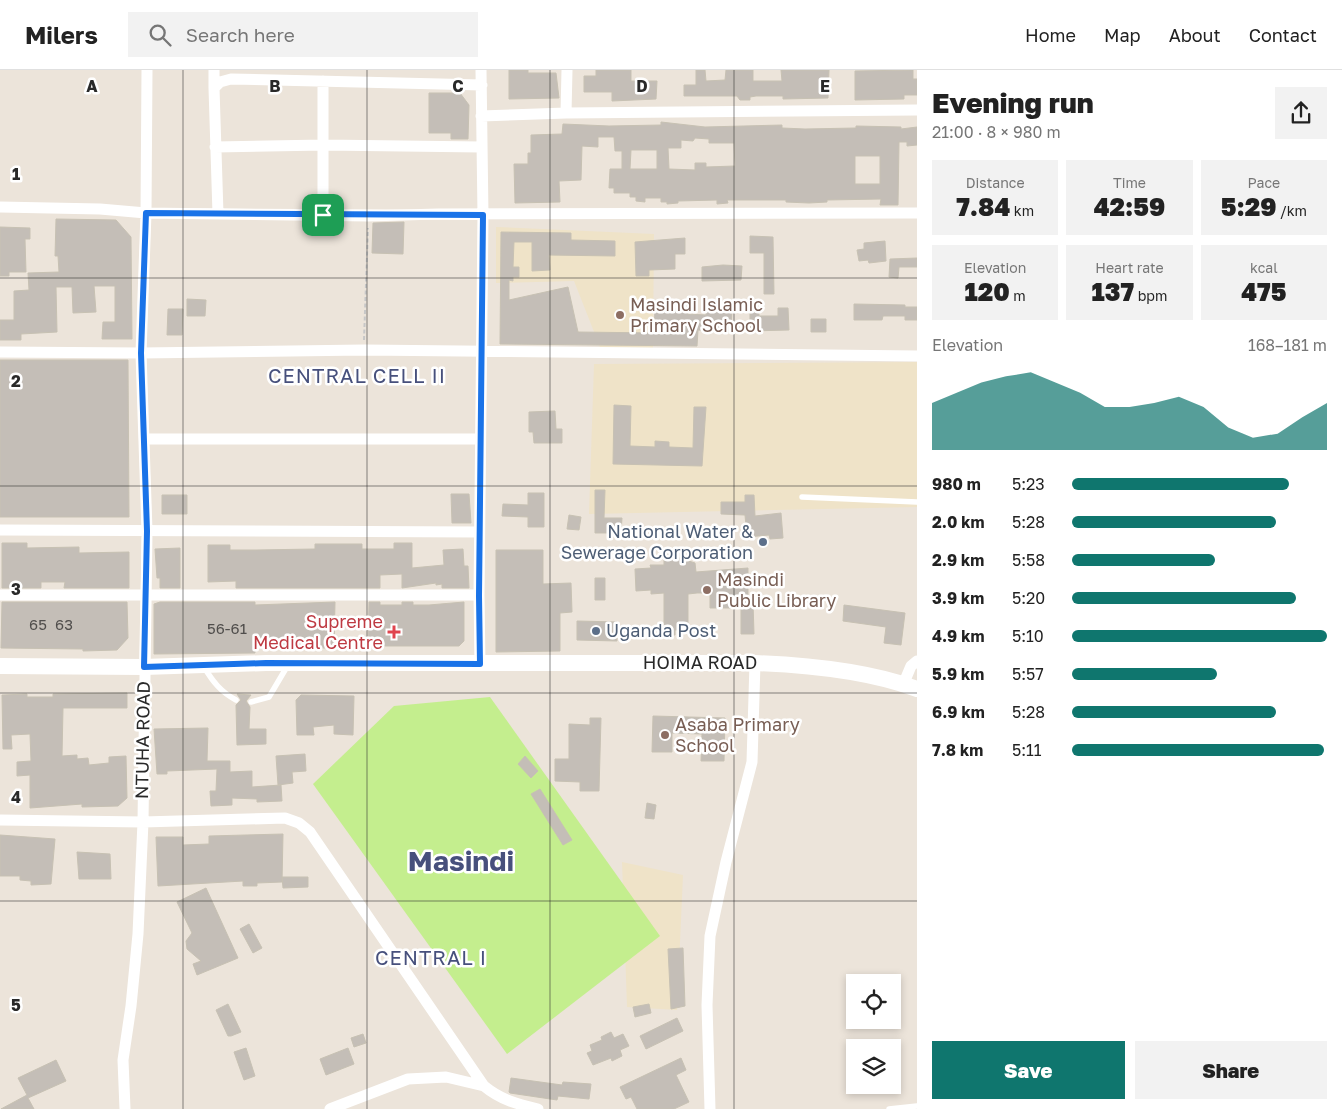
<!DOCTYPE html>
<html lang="en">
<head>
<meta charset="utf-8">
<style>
	body { margin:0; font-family:"Golos Text",sans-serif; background:#f2f2f2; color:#222; height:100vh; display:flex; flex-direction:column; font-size:19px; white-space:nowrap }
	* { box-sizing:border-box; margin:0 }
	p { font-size:16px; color:#767676 }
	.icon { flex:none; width:28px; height:28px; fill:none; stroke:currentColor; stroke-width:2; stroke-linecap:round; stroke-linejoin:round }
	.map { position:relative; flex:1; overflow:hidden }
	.panel { display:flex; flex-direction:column; background:#fff; width:425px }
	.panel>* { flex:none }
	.tools { position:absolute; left:846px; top:904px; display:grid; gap:10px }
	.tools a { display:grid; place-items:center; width:55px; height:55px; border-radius:0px; background:#fff; box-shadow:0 2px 8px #0003; font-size:25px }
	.pin { position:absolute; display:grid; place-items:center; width:42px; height:42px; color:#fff; margin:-21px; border-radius:10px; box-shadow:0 2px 8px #0006 }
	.round { display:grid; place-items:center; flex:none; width:52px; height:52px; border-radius:0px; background:#f2f2f2 }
	.summary { display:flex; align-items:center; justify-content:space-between; height:85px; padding:0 15px }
	h1 { font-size:28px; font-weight:800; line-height:38px }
	.figures { display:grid; grid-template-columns:repeat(3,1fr); gap:8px; height:85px; padding:5px 15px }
	.figures div { display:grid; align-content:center; border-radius:0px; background:#f2f2f2; text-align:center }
	.figures b { font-size:25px; font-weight:800 }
	.figures small { font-size:14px; font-weight:400 }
	.figures p { font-size:14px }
	.chart { height:140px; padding:10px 15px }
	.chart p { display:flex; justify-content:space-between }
	.chart svg { width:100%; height:90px; margin-top:5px; fill:#0f766e; opacity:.7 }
	.action { display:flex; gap:10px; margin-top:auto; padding:10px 15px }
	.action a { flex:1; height:58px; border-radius:0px; background:#0f766e; color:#fff; font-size:20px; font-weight:800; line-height:58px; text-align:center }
	.action a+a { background:#f2f2f2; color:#222 }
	ul { padding:0 15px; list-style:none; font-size:16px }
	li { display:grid; grid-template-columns:80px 60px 1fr; align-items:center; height:38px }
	li i { height:12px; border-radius:6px; background:#0f766e }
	header { display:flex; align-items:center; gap:30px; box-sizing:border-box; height:70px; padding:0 25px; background:#fff; border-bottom:1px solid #e0e0e0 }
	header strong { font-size:24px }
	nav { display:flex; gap:28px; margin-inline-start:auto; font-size:18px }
	.search { width:350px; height:45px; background:#f2f2f2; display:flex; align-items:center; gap:12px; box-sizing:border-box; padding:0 18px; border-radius:0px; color:#767676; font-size:19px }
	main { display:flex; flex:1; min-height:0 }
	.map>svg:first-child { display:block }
</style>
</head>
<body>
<header>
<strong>Milers</strong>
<div class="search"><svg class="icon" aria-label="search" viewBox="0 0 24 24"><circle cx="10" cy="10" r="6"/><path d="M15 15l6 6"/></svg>Search here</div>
<nav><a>Home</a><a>Map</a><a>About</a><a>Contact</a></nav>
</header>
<main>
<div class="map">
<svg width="917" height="1039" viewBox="0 0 917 1039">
	<rect width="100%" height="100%" fill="#ece4da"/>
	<path fill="#efe3c8" d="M496,157L654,164L653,278L600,277L574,211L496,213Z
		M917,292V437L589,444L594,294Z
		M622,792L683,805L677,940L627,937Z"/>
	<path fill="#c4ee8e" d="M490,627L660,866L507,984L313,714L394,636Z"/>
	<path fill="#c4beb7" stroke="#c7c1b3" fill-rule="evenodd" d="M509,0H528V3H556L559,28L509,29Z
		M596,0H631V11H657L656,29L612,31V22H584V6H596Z
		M696,0H705L706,11L725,10L726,0H753V11H782L781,0H829L828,28L783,29V26H756L750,27V30H740L737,26H684V15H696Z
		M913,0V9H917V25H904V29L855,30V1Z
		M429,23H460L469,35L468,69H451V63H429Z
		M661,52L705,57L782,55V58L805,59L856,58V56L901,57V59L917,57V75L907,76V72H899L898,135H880L881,129L827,130V132L809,133L786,132V130H727L728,133L717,134V130L678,131V133L667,134V132H661V128H645V132L636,131V127H630V123H614V118H609L610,99H622V81H615L614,67H598V77L582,76L581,110L559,111L560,132L515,133L514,94H528V83H531V65L562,64L563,54L609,56L661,55ZM695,68L709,69V73H734L735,96L706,97V93H695V100L669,99L668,78H681V70L693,71ZM631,80H657V99H630ZM855,86H880V114H855Z
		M56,149L116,150L131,167L132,269H102L103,252H115V216H94L96,242L73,243L72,217H56L57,262L21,264V270H0V250H14V221L29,220L28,203L59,202L58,186H55Z
		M404,152L403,184L372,183L373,153Z
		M0,157L30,158V169H25L26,202H9V206H0Z
		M501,162L571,163V170L615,171V186L549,185L550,200L532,201V172H514L513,197H519V207H513V211L509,210V230L568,217L578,262L654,263L655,238L688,239L687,244L706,245V237L732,239L731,262L698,260L697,276L500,274Z
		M750,166L773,167L774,224H764V183H750Z
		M685,168V184H675V199L649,200V206H636L635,172Z
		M885,171L886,191L869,193L868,190L859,191L857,180L864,179V173Z
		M917,188V197H899L898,208L889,207L890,189Z
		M723,195L742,196L741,210L702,211V197Z
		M187,229L206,230L205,246H187Z
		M854,234L905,235V237H917V250H905V246H883L882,250H854Z
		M750,238H759V246H778V238H788L789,260L750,261Z
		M168,239H183L182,265H167Z
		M811,249H826V262H811Z
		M0,290H128L129,447H0Z
		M614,335L631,336L630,376L655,377V371L669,372V377L693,378L694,337H706L702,396L613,394Z
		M555,341L556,359H562V373H534L533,362H529V342Z
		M595,420H605L604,448H622L621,463H595Z
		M528,423H544V457H528V447L502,446L503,434L528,435Z
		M451,424H469L471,453H452Z
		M162,425H187V444H162Z
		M745,425H754L755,446L781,443L783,468L770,469L769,465L747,467L745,445L721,444V432H745Z
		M569,445L581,447L579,460L567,459Z
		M2,473H27V478L79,477V483L129,482V518H64L65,512H41V518H2Z
		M394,473H412V498L444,495L443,480L463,479L464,496H468L469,518H442V514L436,515V513L402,518V504L380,505V518H236V511L208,512V475H230V480H256L315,479V474H362V479H394Z
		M180,478V518H160V508H157L155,479Z
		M496,480H543V514L571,513L572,542L560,543V581L496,582Z
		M664,483L695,493L696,502L748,498V533H753L754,564H741V538H710V523H697L688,524V560H675V565H664V523L651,524V520L636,521L635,499L651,498L650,495H664Z
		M595,508H605V530H595Z
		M2,532H127L128,568L117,580L83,581V579L1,578Z
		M160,532H255V535L335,532L334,578H255V583L154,584V534Z
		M369,532H380V535H402V532H413V535H429L464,532V571L459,576H368Z
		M844,535L905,543L901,575L884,573L886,557L843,551Z
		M577,551L617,552V571L577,570Z
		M127,623V638H63L62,686L77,685V689L88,688L89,695L109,693V687L126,686L127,728L118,736L82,737V734L30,738V705L17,706V692L31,691L30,664L11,665L12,679H3L2,625L27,624V627H53V624Z
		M237,624L251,625L246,631L250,637L249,659H266V674L237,675L236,635L241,630Z
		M301,625L354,626L353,665L334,664V655L313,657L314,665H297L296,630Z
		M653,646L725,648L724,691H701L702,664L672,663V682H652Z
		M590,648H601L599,721H580V712L555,711V689H569V654L590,655Z
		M208,658L207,691H230V702L252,701V717L281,715L282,731L257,732V729L232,728V735L211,736L210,721H216L217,699L167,701V704H157L154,659Z
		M305,684L306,701L292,702L293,713L278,715L276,686Z
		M525,686L538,701L531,708L518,694Z
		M540,719L572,770L563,775L531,724Z
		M647,733L656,735L654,749L645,748Z
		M283,764L282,812L257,813V816H243V811L158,816L156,767H183V775L209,774V766Z
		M0,765L55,769L51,814L31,815V811L20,810V806H0Z
		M77,782L110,784L111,809H79Z
		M282,807H308V817L283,818Z
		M206,818L238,888L197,905L193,894L201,891L187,879L186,871L192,863L177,832Z
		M249,854L262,878L253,883L240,859Z
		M683,878L685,936L671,939L668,879Z
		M228,934L241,962L231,966H228L216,940Z
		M649,934L651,943L635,947L633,937Z
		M677,948L683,961L646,979L640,966Z
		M611,962L614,968L623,964L629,976L620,980L622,986L612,991L611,988L593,995L587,983L592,981L590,975L602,970L601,967Z
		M363,964L366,973L354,977L351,968Z
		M246,978L255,1006L244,1010L234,982Z
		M348,978L354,994L326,1005L320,989Z
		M681,988L686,1000L676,1005L689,1032L674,1039H637L631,1027L626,1029L620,1017Z
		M56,990L66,1011L28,1028L34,1039H1L27,1025L18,1008Z
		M511,1008L562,1015L563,1012L591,1014L589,1029L558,1026L557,1030L510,1023L509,1022Z"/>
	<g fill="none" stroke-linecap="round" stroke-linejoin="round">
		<path stroke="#c7c7c7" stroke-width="2" stroke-dasharray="4 2.5" stroke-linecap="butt" d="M364,270L368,158"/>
		<path stroke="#fff" stroke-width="5.5" d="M802,427L917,432
			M204,597C213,612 221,622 236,630
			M251,632L269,627L288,595
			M889,1039L917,1036"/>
		<path stroke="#fff" stroke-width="11" d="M214,0V18
			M566,43L567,0
			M481,46L566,43L917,40
			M215,77L324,75L481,77
			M0,137L100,139L146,143L368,146L438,144L917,143
			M218,144L214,18L220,12L231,9L482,15
			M323,145V11
			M0,282L141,283L364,280L917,286
			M144,369H480
			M0,460L479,462
			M0,525H479
			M480,594L479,525L483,145L481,0
			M903,615L911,596L917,591
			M0,750L143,752L285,748L299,753L310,762L484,1016C501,1030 517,1034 538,1039
			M125,1039L123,990L131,936L138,864L143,752L147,461L141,283L146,143L147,0
			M330,1039L408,1009L446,1007L484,1016
			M710,1039L707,935L710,866L726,792L752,692L755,593"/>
		<path stroke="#fff" stroke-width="16" d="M0,596L144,597L266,593H755C807,595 869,601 917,619"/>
	</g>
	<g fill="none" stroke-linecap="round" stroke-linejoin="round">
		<defs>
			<path id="route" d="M146,143L483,145L479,526L480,594L266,593L144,597L147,461L141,283Z"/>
		</defs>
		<use href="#route" stroke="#fff" stroke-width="10"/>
		<use href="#route" stroke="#1a73e8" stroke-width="6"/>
	</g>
	<path fill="none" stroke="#292929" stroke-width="1" stroke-opacity="0.55" d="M183,0V1039M367,0V1039M550,0V1039M734,0V1039M0,208H917M0,416H917M0,623H917M0,831H917"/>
	<g fill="#8d6e63" stroke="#fff" stroke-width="2">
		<circle cx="620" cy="245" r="5"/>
		<circle cx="707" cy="520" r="5"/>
		<circle cx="665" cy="665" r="5"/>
	</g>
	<g fill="#5c6f8a" stroke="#fff" stroke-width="2">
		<circle cx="763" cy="472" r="5"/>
		<circle cx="596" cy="561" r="5"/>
	</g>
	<path fill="#e0444e" stroke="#fff" stroke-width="2" d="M391.5 554.5h5v5h5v5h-5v5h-5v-5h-5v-5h5z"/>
	<g text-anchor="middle" stroke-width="5" stroke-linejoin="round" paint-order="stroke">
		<g font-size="15" fill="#504e4c">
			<text x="38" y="560">65</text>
			<text x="64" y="560">63</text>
			<text x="227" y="564">56-61</text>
		</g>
		<g font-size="18" fill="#785e54" stroke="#fff" text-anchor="start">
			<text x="630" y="241">Masindi Islamic<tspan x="630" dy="21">Primary School</tspan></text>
			<text x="717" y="516">Masindi<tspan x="717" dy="21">Public Library</tspan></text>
			<text x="675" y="661">Asaba Primary<tspan x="675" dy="21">School</tspan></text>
		</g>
		<g font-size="18" fill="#4e5e75" stroke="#fff" text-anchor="end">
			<text x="753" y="468">National Water &amp;<tspan x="753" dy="21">Sewerage Corporation</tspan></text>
			<text x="606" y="567" text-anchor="start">Uganda Post</text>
		</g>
		<g font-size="18" fill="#be3a42" stroke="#fff" text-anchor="end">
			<text x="383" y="558">Supreme<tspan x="383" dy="21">Medical Centre</tspan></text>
		</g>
		<g font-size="18" fill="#292929" stroke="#fff">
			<text x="700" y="599">HOIMA ROAD</text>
			<text transform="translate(143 670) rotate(-89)" y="6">NTUHA ROAD</text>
		</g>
		<g font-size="20" letter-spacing="1" fill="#47507c" stroke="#fff">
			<text x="357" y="313">CENTRAL CELL II</text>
			<text x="431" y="895">CENTRAL I</text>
		</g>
		<g font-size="28" font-weight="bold" fill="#47507c" stroke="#fff">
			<text x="461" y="801">Masindi</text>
		</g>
	</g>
	<g font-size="16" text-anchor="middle" font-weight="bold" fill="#292929" stroke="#fff" stroke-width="5" stroke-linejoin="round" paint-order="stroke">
		<text x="92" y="22">A</text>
		<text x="275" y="22">B</text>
		<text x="458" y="22">C</text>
		<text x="642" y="22">D</text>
		<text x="825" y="22">E</text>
		<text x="16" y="110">1</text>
		<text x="16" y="317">2</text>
		<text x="16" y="525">3</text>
		<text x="16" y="733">4</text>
		<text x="16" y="941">5</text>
	</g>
</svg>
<div class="tools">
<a><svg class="icon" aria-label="locate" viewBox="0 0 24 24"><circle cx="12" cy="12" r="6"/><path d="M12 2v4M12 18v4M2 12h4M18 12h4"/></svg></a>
<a><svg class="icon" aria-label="layers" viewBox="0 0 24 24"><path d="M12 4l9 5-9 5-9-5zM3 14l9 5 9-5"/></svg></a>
</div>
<div class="pin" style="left:323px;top:145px;background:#1e9e55"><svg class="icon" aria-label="arrive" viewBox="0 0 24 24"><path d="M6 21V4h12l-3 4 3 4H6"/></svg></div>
</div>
<section class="panel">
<div class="summary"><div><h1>Evening run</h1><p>21:00 · 8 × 980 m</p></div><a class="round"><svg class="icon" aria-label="share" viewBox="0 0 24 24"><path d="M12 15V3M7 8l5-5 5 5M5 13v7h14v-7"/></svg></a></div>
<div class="figures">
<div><p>Distance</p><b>7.84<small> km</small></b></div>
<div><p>Time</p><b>42:59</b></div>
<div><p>Pace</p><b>5:29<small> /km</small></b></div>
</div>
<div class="figures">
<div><p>Elevation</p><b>120<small> m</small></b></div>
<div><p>Heart rate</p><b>137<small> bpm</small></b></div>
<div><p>kcal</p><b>475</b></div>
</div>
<div class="chart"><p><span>Elevation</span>168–181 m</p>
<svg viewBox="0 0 160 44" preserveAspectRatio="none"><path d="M0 44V21L10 16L20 11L30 8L40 6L50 11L60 16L70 23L80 23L90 21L100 18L110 23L120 33L130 38L140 36L150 28L160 21V44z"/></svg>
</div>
<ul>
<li><b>980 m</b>5:23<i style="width:85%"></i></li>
<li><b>2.0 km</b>5:28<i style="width:80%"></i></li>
<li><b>2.9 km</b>5:58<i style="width:56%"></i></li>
<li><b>3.9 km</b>5:20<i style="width:88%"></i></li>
<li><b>4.9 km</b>5:10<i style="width:100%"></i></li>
<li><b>5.9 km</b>5:57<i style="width:57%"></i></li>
<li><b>6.9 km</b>5:28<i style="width:80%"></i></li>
<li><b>7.8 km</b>5:11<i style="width:99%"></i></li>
</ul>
<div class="action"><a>Save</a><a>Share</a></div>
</section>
</main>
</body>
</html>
